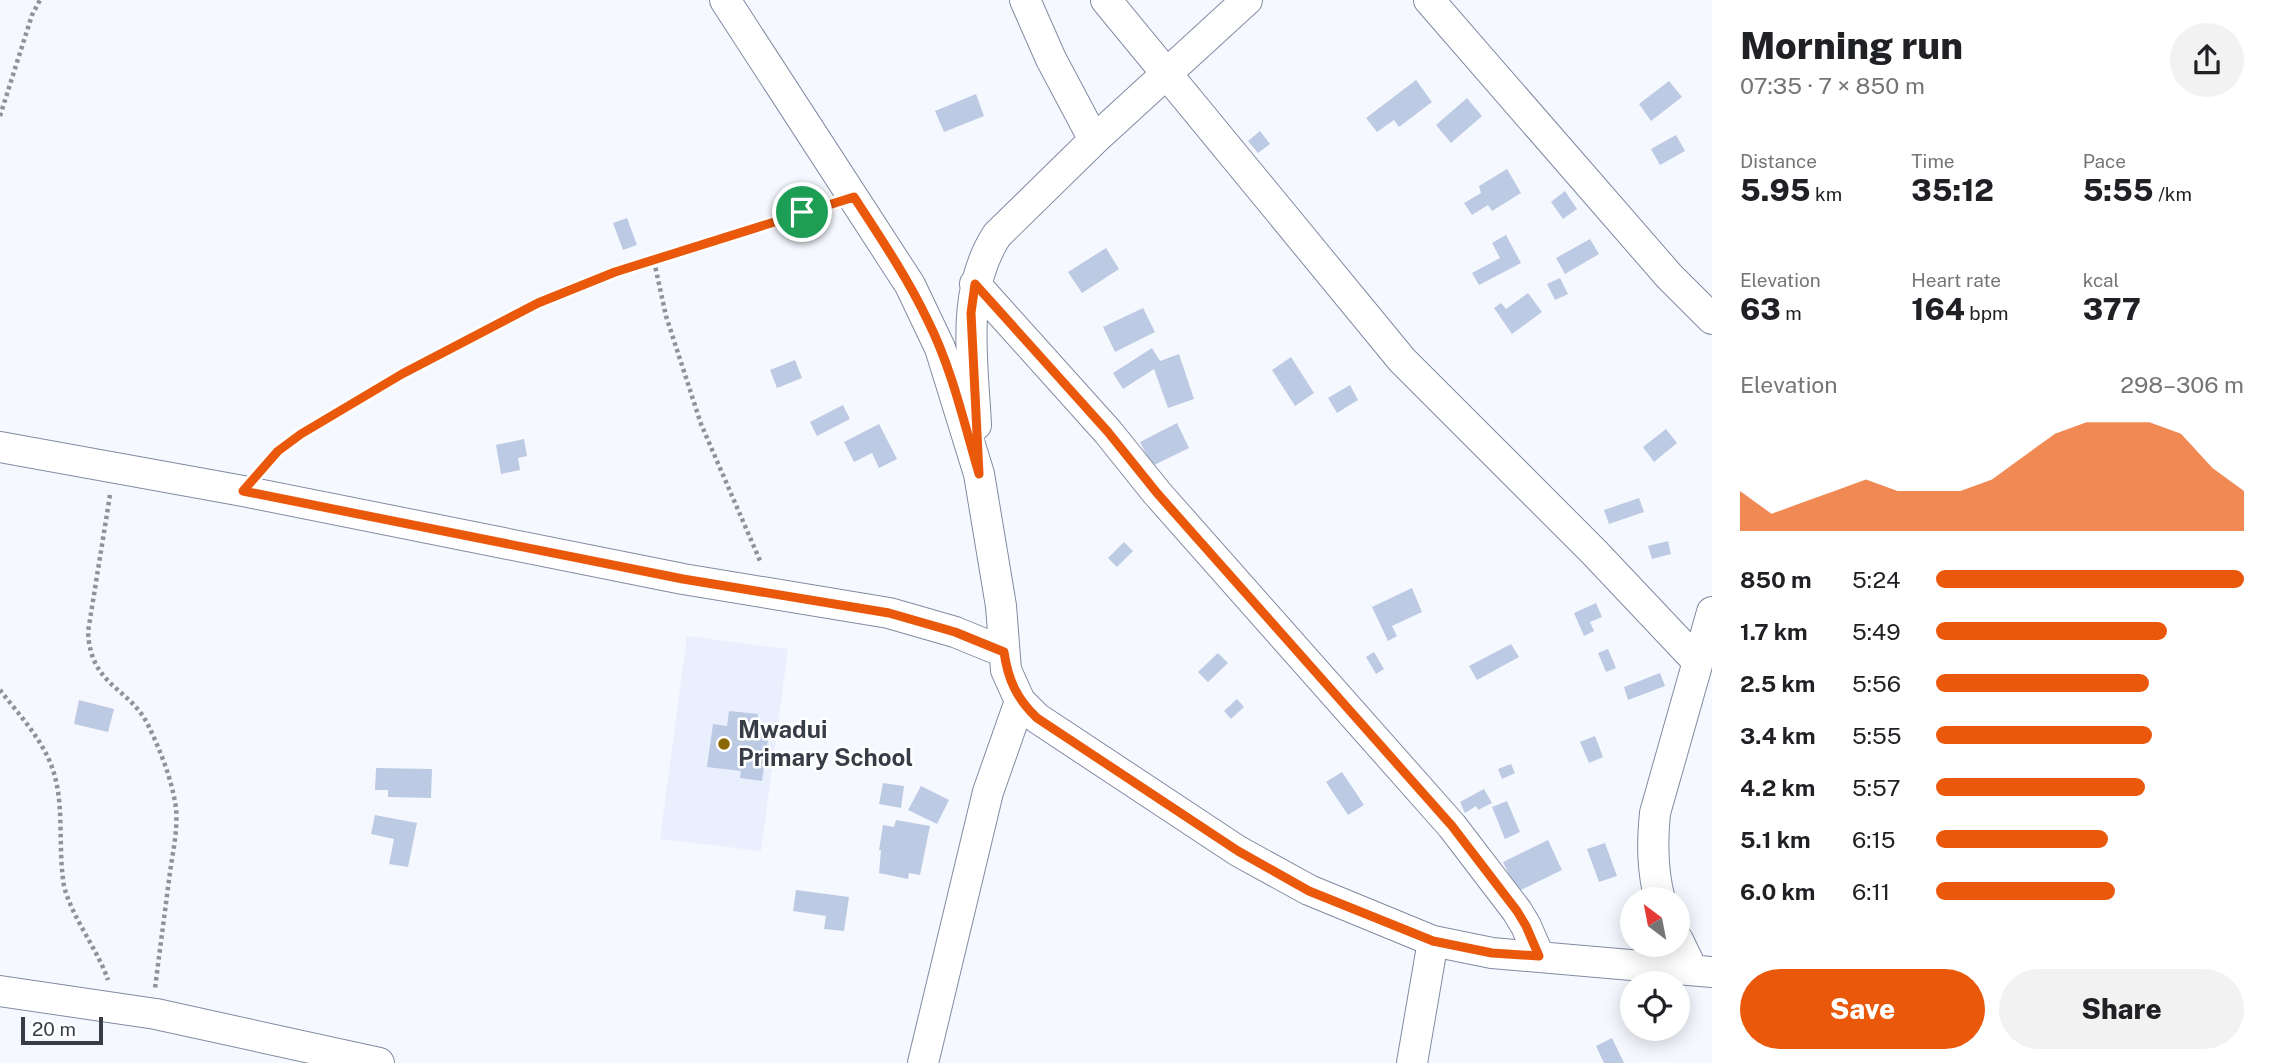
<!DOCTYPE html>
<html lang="en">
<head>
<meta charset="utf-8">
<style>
	body { margin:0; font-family:"Public Sans",sans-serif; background:#f2f2f2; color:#202124; height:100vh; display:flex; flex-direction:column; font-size:26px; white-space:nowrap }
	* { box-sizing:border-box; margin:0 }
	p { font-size:23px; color:#757577 }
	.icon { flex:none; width:38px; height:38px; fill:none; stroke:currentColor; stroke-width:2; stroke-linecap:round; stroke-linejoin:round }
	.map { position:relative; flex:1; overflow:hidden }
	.sheet { display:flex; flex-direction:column; background:#fff; width:560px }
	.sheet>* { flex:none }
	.needle { width:46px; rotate:328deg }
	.fabs { position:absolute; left:1620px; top:887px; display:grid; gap:14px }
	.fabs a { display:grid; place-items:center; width:70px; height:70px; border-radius:50%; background:#fff; box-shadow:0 4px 18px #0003; font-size:35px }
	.scale { position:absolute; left:21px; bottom:18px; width:82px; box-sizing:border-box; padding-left:7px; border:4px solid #373d47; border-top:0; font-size:19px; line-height:24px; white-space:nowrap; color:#373d47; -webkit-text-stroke:5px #fff; paint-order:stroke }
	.pin { position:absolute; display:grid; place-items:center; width:60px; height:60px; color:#fff; margin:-30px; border:4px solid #fff; border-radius:50%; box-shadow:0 2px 7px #0007 }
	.round { display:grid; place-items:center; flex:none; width:74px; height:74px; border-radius:37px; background:#f2f2f2 }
	.head { display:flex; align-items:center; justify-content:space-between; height:119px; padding:0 28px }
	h1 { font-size:38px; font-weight:800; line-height:52px }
	.stats { display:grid; grid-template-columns:repeat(3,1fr); gap:10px; height:119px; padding:7px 28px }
	.stats div { display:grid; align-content:center }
	.stats b { font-size:30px; font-weight:800 }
	.stats small { font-size:19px; font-weight:400 }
	.stats p { font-size:19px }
	.chart { height:196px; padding:14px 28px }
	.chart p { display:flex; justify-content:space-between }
	.chart svg { width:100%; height:126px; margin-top:7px; fill:#ea580c; opacity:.7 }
	.button { display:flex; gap:14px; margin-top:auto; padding:14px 28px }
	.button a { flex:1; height:80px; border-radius:42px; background:#ea580c; color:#fff; font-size:28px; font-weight:800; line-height:80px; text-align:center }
	.button a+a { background:#f2f2f2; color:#202124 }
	ul { padding:0 28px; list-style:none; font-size:23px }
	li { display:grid; grid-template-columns:112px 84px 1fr; align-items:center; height:52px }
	li i { height:18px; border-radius:9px; background:#ea580c }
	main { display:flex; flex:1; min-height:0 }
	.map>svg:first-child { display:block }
</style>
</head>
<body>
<main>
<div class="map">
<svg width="1712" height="1063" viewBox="0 0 1712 1063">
	<rect width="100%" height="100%" fill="#f5f8fe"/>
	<path fill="#e9effd" d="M687,636L788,649L761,851L660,839Z"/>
	<path fill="#bdcae4" d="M1416,80L1432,102L1399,127L1394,120L1377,132L1366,118Z
		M1669,81L1682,97L1651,121L1639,104Z
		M976,94L984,116L944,132L935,111Z
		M1467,98L1482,116L1451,143L1436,125Z
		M1260,131L1270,144L1258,153L1248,141Z
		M1676,135L1685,151L1660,165L1651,149Z
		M1507,169L1521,193L1492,211L1488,205L1472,215L1464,203L1481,193L1479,186Z
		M1565,191L1577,209L1563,219L1551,202Z
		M627,218L637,245L623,250L613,223Z
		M1506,235L1521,263L1479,285L1472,273L1500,258L1492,243Z
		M1590,239L1599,254L1565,274L1556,258Z
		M1106,248L1119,269L1082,293L1068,272Z
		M1560,278L1568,294L1555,300L1547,284Z
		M1528,293L1542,312L1512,334L1494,308L1501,303L1506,309Z
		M1143,308L1155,332L1115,352L1103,327Z
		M1152,348L1160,361L1179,354L1194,399L1168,408L1154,369L1123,389L1113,373Z
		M1291,357L1314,393L1295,406L1272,370Z
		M795,360L802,378L777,388L770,370Z
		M1350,385L1358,400L1337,413L1328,398Z
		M843,405L850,419L817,436L810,422Z
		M1177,423L1189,448L1152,466L1140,442Z
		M879,424L897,459L879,468L872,453L854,462L844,442Z
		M1666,429L1677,443L1654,462L1643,447Z
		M524,439L527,456L518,458L520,470L501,474L496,445Z
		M1639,498L1644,512L1609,524L1604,510Z
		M1668,541L1671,554L1652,559L1648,546Z
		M1124,542L1133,551L1117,567L1108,558Z
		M1412,588L1422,612L1392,626L1397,636L1388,641L1372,607Z
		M1596,603L1602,617L1590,622L1594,631L1584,636L1574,613Z
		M1511,644L1519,657L1477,680L1469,666Z
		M1608,649L1616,668L1606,672L1598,653Z
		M1374,652L1384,669L1376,674L1366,657Z
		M1218,653L1228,663L1208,682L1198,672Z
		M1660,673L1665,686L1628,700L1624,687Z
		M1237,699L1244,707L1231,719L1224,711Z
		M79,700L114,709L108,732L74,724Z
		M729,711L758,714L756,732L769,733L762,781L740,778L741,771L707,767L713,724L727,726Z
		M1595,736L1603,757L1589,763L1580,742Z
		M1511,764L1515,773L1502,779L1498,769Z
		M376,768L432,769L431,798L388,797V790H375Z
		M1342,772L1364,805L1348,815L1326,782Z
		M883,783L904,786L901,808L879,804Z
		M921,786L949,800L937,824L908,810Z
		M1484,789L1492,803L1478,810L1476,806L1465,813L1460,802Z
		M1507,801L1520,832L1505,839L1492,807Z
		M375,815L417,823L408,867L389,864L394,839L371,834Z
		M896,820L930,826L920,875L909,873L908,879L879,873L881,850H879L883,825L894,827Z
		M1548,840L1562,870L1517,892L1503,862Z
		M1605,843L1617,876L1599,882L1587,849Z
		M796,890L849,897L844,931L824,929L826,916L793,911Z
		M1612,1038L1624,1063H1604L1596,1046Z"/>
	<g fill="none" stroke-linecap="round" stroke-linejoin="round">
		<defs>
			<path id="street" d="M725,0L910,285L940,348L979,474L1001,606L1006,670L1020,701L1037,718L1238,851L1309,890L1433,941L1492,953L1712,972
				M1025,0L1051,59L1094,140
				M1106,0L1402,360L1594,552L1697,661
				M1429,0L1669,276L1712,319
				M975,284L1108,432L1157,493L1452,826L1517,911L1526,926L1539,956
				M976,425C973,360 960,292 997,235L1094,140L1247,0
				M0,447L243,491L683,579L889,613L955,632L1004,652
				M1660,900C1652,870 1652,843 1655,813L1712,612
				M1678,940L1692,969
				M0,991L156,1014L379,1063
				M923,1063L988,792L1020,701
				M1412,1063L1433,941"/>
		</defs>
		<use href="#street" stroke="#808ba3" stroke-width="32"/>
		<path stroke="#8e929a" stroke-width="4.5" stroke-dasharray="3.5 3.5" stroke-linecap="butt" d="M0,116L32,15L40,0
			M654,261L666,316L701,424L761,563
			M264,467L286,444L344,408L402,374L538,303L615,272L826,205
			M110,495L88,632C91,688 130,686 149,727C161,752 172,780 176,808C178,829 173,851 170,872C165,911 160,949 155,988
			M0,690C20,716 47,744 55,777C64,810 58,851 64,886C72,918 97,948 108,980"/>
		<use href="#street" stroke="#fff" stroke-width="30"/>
	</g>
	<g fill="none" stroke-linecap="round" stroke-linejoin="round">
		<defs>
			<path id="route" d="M854,197C880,237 907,277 928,321C952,369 964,423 979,474L971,313L975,284L1108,432L1157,493L1452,826L1517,911L1526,926L1539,956L1492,953L1433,941L1309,891L1238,851L1037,718C1017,699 1008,680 1004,652L955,632L889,613L683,579L243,491L278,451L301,434L402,374L538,303L615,272Z"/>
		</defs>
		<use href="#route" stroke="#fff" stroke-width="14"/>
		<use href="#route" stroke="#ea580c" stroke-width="9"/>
	</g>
	<circle fill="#8a6705" stroke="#fff" stroke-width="2.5" cx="724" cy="744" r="7"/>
	<g text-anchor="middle" stroke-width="5" stroke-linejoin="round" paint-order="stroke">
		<g font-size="24" font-weight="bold" fill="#373d47" stroke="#fff" text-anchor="start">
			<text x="738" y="738">Mwadui<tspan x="738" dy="28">Primary School</tspan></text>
		</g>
	</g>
</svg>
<div class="fabs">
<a><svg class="needle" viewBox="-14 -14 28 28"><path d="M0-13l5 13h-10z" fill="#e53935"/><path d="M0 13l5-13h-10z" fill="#757577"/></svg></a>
<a><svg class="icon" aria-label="locate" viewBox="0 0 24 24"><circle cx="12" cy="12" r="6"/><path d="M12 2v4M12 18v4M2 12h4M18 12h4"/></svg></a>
</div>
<div class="scale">20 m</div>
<div class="pin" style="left:802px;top:212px;background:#1e9e55"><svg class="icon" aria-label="arrive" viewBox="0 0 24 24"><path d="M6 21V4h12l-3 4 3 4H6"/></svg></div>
</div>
<section class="sheet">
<div class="head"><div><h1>Morning run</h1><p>07:35 · 7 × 850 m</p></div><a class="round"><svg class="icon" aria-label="share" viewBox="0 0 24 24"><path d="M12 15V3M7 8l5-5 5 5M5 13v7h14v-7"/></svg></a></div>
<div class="stats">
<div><p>Distance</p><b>5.95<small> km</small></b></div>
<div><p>Time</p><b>35:12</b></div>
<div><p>Pace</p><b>5:55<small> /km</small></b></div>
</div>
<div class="stats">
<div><p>Elevation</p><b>63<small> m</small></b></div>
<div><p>Heart rate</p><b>164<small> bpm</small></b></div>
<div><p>kcal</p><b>377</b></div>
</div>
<div class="chart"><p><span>Elevation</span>298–306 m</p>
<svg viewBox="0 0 160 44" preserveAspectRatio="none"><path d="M0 44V30L10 38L20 34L30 30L40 26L50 30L60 30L70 30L80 26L90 18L100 10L110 6L120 6L130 6L140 10L150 22L160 30V44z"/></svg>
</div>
<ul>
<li><b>850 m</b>5:24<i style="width:100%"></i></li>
<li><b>1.7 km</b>5:49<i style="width:75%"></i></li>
<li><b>2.5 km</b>5:56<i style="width:69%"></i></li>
<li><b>3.4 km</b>5:55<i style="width:70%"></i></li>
<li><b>4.2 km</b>5:57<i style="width:68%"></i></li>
<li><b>5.1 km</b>6:15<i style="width:56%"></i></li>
<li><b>6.0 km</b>6:11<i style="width:58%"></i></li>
</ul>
<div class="button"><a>Save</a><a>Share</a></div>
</section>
</main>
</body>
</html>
